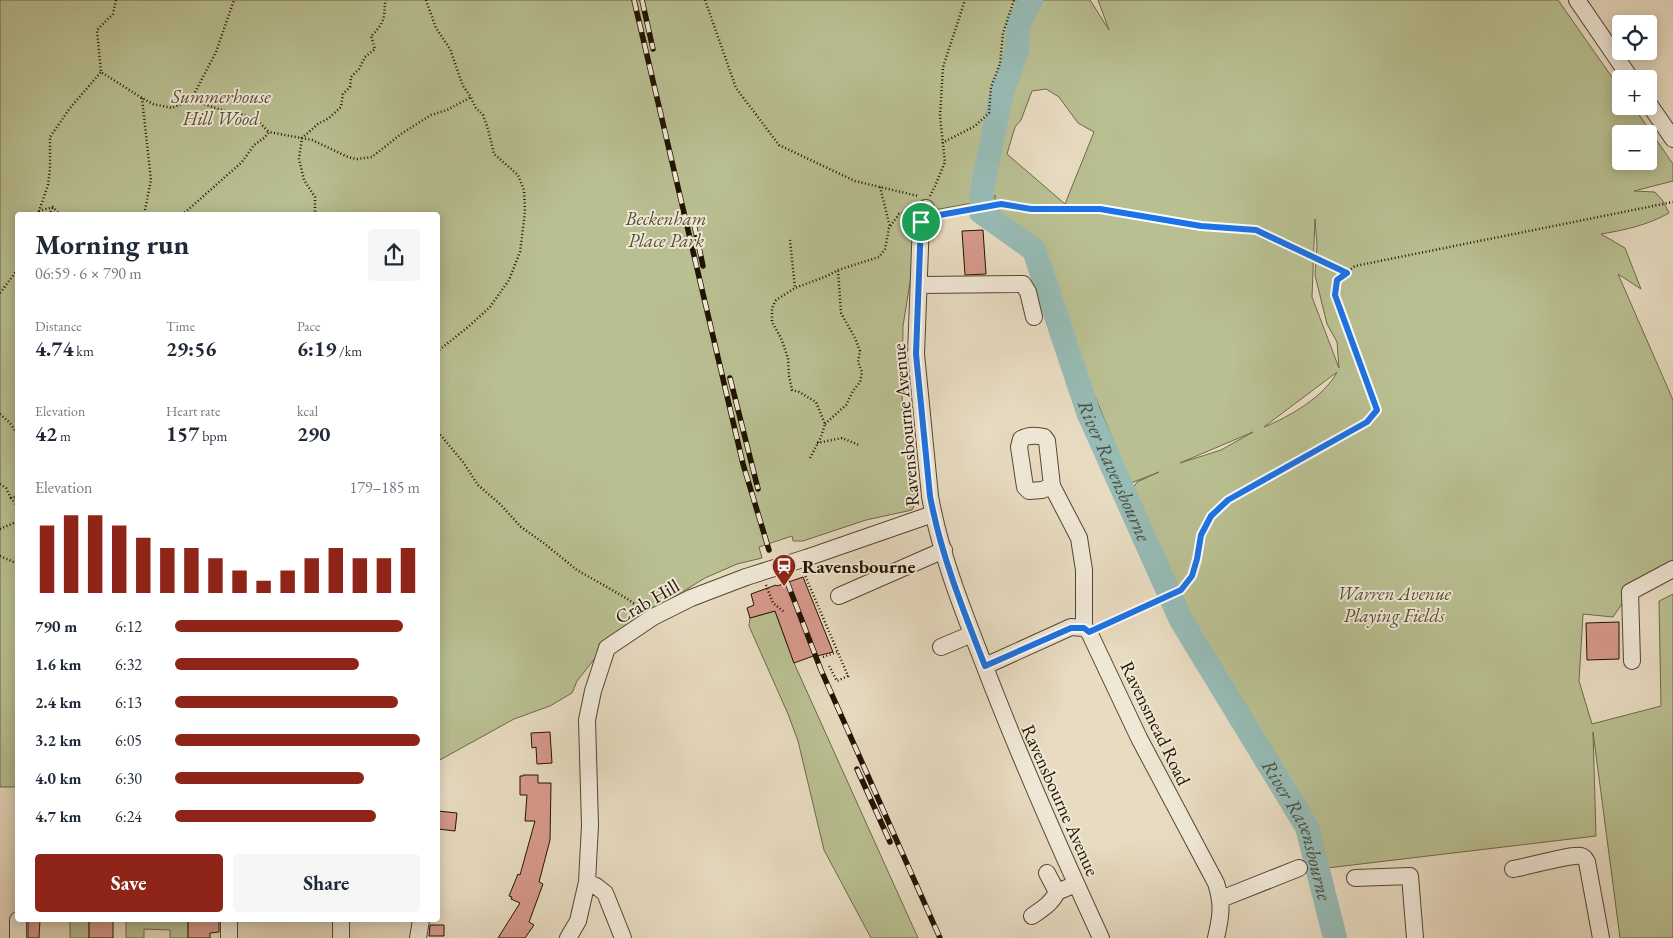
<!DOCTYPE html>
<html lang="en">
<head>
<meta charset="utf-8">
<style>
	body { margin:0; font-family:"EB Garamond",serif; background:#f6f6f7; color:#1f2937; height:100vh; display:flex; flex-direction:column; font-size:19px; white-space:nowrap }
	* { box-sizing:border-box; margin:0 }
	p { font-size:16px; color:#747a83 }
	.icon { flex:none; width:28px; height:28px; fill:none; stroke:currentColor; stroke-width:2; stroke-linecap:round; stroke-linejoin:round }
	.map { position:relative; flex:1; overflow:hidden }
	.side { position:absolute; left:15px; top:212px; width:425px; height:710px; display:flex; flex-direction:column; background:#fff; border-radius:5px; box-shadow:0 2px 12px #0003 }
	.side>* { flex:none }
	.fabs { position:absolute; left:1612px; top:15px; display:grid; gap:10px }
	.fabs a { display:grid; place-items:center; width:45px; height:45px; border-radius:5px; background:#fff; box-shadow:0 2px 12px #0003; font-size:25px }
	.pin { position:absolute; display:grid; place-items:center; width:42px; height:42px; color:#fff; margin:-21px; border:2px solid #fff; border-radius:50%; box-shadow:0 1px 5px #0007 }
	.round { display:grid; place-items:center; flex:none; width:52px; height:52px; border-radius:5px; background:#f6f6f7 }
	.head { display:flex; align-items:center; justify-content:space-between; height:85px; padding:0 20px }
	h1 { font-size:28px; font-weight:700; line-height:38px }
	.stats { display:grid; grid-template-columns:repeat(3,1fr); gap:8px; height:85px; padding:5px 20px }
	.stats div { display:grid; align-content:center }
	.stats b { font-size:21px; font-weight:700 }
	.stats small { font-size:14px; font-weight:400 }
	.stats p { font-size:14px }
	.chart { height:140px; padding:10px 20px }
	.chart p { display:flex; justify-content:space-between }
	.chart svg { width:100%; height:90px; margin-top:5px; stroke:#8f2418; stroke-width:6 }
	.cta { display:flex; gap:10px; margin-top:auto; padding:10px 20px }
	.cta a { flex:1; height:58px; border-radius:5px; background:#8f2418; color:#fff; font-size:20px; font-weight:700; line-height:58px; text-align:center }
	.cta a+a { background:#f6f6f7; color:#1f2937 }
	ul { padding:0 20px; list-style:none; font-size:16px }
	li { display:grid; grid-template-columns:80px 60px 1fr; align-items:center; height:38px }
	li i { height:12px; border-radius:6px; background:#8f2418 }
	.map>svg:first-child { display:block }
</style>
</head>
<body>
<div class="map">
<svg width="1673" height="938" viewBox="0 0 1673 938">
	<rect width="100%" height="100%" fill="#e8dbc1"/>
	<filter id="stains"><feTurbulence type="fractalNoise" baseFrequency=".004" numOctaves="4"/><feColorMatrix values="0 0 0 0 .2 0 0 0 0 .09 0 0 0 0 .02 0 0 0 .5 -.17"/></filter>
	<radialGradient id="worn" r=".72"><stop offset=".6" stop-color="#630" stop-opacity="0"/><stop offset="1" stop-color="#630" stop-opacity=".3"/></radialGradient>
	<path fill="#b9bf91" stroke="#6d6949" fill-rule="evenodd" d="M0,0H1090L1109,30L1098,0H1558L1621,90V106H1633L1673,164V181L1634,191L1655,192L1663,201L1669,213C1648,225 1625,230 1601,234L1625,248L1641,289L1618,274L1673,400V569L1630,592L1613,617L1583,614L1579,681L1592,724L1661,706L1659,601L1673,594V938H1620L1593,732L1596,836L1327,868L1307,827L1176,611L1140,515L1129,494L1137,482L1159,472L1131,483L1080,361L1052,303L1057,302L995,204V195L993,199L913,214L916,222L913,264L903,326L902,407L904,435L916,502L912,510L866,520L803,541H793L792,536L759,547L762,558L737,564L705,578L615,633L577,681L572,693L550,706L514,719L438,761V215H18V787H0ZM1046,89L1059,97L1078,123L1094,132L1065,204L1007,154L1015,127L1021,120L1032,91ZM1621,134H1649V161H1621ZM1315,219L1317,245L1315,275L1327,324L1337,342L1339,368L1312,297ZM1337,372C1325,396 1289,417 1264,427ZM1253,432L1221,450L1180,463Z
		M775,611L794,663L918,938H871L824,850L798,741L788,714L749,626L750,618Z
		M70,920H89V938H70Z
		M126,920H188V938H170V930L144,929V938H126Z"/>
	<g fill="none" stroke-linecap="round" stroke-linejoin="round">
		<path stroke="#97bbb5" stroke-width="24" id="s1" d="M1031,0L1018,25L1017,50L1001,96L982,191L981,212L1034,250L1088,412L1181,620L1307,827L1335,938"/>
	</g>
	<path fill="#d7998b" stroke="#211301" d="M983,230L986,274L965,275L962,231Z
		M803,577L833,652L817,656L816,655L794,663L775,611L750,618L747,608L754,605L751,594L776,585L777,586Z
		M1619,622V659L1587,660L1586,623Z
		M550,732L552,763L537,764L536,747L532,748L531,733Z
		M523,775H538V783H551L550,840L539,882L543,884L529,922L534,925L525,938H498L520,903L511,899L512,897L509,896L518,874L520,875L535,821H525L527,795H520V776H523Z
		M438,811L457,813L455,831L438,829Z
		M28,920H40L39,938H28Z
		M89,920H113V938H89Z
		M188,920L219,921V932L210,933V938H188Z
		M430,925H444V936H429Z"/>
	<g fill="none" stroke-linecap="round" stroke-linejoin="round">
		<defs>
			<path id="minor" d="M1577,0L1631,79
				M1649,104L1673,139
				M926,208L921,222L916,354L930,496C940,553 962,608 983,662C1019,756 1059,847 1101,938
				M919,285L1023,284L1028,292L1034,317
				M1052,486L1042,490L1029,491L1025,487L1019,447L1021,439C1028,435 1036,435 1044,437L1047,441L1052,486L1079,538L1084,570V628
				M806,558L933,514
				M839,596L944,550
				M941,647L972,634
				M1632,661L1630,592L1673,569
				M985,666L1071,627L1084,628L1089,632L1139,738L1216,883C1223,905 1221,916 1216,938
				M1513,869C1526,867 1571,854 1581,856C1585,857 1585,859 1587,862L1601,938
				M1047,873L1057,892
				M1355,878L1410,876L1415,938
				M587,882L596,886L605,893L623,938
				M1221,899L1299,868
				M1032,916C1042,909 1052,903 1057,892L1076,884
				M18,938V920
				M229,938V920
				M341,938V920
				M418,938L421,920
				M568,938L578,921L587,882L590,825L587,720L593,691L607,648L653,617L691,598L746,577"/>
		</defs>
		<use href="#minor" stroke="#534531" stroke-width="18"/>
		<path stroke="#211301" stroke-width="2.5" stroke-dasharray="1 2.5" stroke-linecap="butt" d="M116,0L113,14L97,30L101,72L142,98L153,104L172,108L191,100L216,52L234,0
			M426,0L436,28L450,49L463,86L471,97L475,107L483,115L488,129L494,154L518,175L524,190L525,212L520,252L509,280L490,307L468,327L438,351
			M705,0L736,88L779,145L855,181L918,196
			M142,98L151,180L144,215
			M191,100L225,111L255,118L269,132
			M942,143L975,126L989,113L991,87L1000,64L1003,33L1014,0
			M880,187L890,227
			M930,196L935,186L945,162L940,116L943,67L965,0
			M49,215L53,207
			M60,215L53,207L39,211L48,185L50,169V137L70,108L101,72
			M182,215L242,162L254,145L264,138L269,132L312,140L348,157L357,159L372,157L401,134L431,115L447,110L471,97
			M315,215V197L304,180L299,159L302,138L318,124L329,118L341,107L343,94L350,87L351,77L359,69L365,57L375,49L371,36C376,32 383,23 384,16C385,10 384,6 386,0
			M939,215L1001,204L1031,209H1100L1201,226L1256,231L1346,272
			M790,240L795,288
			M0,293L18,269
			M0,414L10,423L18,435
			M825,424L846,405L853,391L860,382L862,372L858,362L860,351L855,338L841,313L838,271
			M438,432L463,462L478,485L500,504L521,527L545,544L577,570L626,598L640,608
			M817,443L842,438L859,445
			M810,458L821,437L825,424L816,402L799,392L792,390L789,376L788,358L781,338L772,322V308L776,300L795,288L827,276L838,270L879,257L885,249L889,228L899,214L908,212
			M0,484L6,488L11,498
			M18,496L11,498L18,507
			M0,529L18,521
			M0,556L18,564
			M804,573L848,676L837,681L828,664
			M766,585L773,603L784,612
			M1102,626L1181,590L1191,576L1197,559L1201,535L1211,516L1228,500L1367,422L1377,410L1335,295L1337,280L1355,266L1673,202
			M823,657L837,652"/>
		<use href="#minor" stroke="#f0e8d7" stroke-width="16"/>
		<defs>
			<path id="rail" d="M634,0L743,464L769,550
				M642,0L653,49
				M694,224L703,266
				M730,378L758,489
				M779,561L821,670L940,938
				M857,769L890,842"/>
		</defs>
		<use href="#rail" stroke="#211301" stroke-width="5.5"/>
		<use href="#rail" stroke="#f0e8d7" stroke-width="4" stroke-dasharray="11" stroke-linecap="butt"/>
		<defs>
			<path id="minor-bridge" d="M746,577L806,558"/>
		</defs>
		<use href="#minor-bridge" stroke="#534531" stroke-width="18" stroke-linecap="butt"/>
		<use href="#minor-bridge" stroke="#f0e8d7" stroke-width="16"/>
	</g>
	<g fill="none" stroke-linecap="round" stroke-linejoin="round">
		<defs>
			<path id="route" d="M1001,204L1031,209H1100L1201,226L1256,230L1347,273L1337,280L1335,295L1377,410L1367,422L1228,500L1211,516L1201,535L1197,559L1192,576L1181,590L1089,632L1084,628H1071L985,666C963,610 941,555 930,496L916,354L921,222L934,216Z"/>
		</defs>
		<use href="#route" stroke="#fff" stroke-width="10"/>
		<use href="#route" stroke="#1a73e8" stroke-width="6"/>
	</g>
	<defs>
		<symbol id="station-pin" viewBox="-11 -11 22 30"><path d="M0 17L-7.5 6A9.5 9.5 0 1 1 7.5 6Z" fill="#8f2418" stroke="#f0e8d7"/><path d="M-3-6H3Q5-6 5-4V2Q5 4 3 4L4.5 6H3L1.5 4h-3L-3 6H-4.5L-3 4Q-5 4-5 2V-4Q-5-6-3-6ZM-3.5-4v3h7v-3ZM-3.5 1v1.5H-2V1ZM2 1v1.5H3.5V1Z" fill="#fff"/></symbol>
	</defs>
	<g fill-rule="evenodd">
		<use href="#station-pin" x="770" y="552" width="28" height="38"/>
	</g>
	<g text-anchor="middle" stroke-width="4" stroke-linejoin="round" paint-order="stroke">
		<g font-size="19" font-style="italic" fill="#564f33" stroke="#f0e8d7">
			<text x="221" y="103">Summerhouse<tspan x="221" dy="22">Hill Wood</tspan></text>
			<text x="666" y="225">Beckenham<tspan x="666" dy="22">Place Park</tspan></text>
			<text x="1394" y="600">Warren Avenue<tspan x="1394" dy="22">Playing Fields</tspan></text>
		</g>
		<g font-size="19" fill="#211301" stroke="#f0e8d7">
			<text transform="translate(905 425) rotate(-95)" y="7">Ravensbourne Avenue</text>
			<text transform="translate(647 601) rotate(-30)" y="7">Crab Hill</text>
			<text transform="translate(1156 723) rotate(64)" y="7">Ravensmead Road</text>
			<text transform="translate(1061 800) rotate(66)" y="7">Ravensbourne Avenue</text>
		</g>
		<g font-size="19" font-weight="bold" fill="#211301" stroke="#f0e8d7" text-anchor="start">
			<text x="802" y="573">Ravensbourne</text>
		</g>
		<g font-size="20" font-style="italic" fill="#4a4e40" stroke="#f0e8d7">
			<text dy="7" stroke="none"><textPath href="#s1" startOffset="520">River Ravensbourne</textPath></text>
			<text dy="7" stroke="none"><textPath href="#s1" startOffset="925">River Ravensbourne</textPath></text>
		</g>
	</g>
	<rect width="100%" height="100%" filter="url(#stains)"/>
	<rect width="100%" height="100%" fill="url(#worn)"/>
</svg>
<div class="fabs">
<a><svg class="icon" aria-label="locate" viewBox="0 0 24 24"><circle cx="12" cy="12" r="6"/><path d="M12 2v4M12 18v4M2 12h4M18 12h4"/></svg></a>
<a>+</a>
<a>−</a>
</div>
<div class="pin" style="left:921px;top:222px;background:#1e9e55"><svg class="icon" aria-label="arrive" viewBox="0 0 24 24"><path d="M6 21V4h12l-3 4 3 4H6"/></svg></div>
<section class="side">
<div class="head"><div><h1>Morning run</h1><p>06:59 · 6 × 790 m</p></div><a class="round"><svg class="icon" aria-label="share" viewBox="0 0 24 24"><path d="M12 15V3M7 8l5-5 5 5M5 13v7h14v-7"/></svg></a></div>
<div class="stats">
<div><p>Distance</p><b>4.74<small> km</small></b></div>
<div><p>Time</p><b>29:56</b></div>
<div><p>Pace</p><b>6:19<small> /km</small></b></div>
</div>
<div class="stats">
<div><p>Elevation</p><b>42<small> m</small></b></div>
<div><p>Heart rate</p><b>157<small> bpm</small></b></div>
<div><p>kcal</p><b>290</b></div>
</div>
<div class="chart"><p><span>Elevation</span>179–185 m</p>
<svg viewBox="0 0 160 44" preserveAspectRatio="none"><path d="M5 44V11M15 44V6M25 44V6M35 44V11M45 44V17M55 44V22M65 44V22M75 44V27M85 44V33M95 44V38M105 44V33M115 44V27M125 44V22M135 44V27M145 44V27M155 44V22"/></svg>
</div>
<ul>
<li><b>790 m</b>6:12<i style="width:93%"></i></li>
<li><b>1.6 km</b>6:32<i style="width:75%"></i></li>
<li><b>2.4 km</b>6:13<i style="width:91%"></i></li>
<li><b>3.2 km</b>6:05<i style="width:100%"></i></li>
<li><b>4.0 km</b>6:30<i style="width:77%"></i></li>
<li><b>4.7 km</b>6:24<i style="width:82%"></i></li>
</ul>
<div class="cta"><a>Save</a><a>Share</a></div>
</section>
</div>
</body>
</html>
